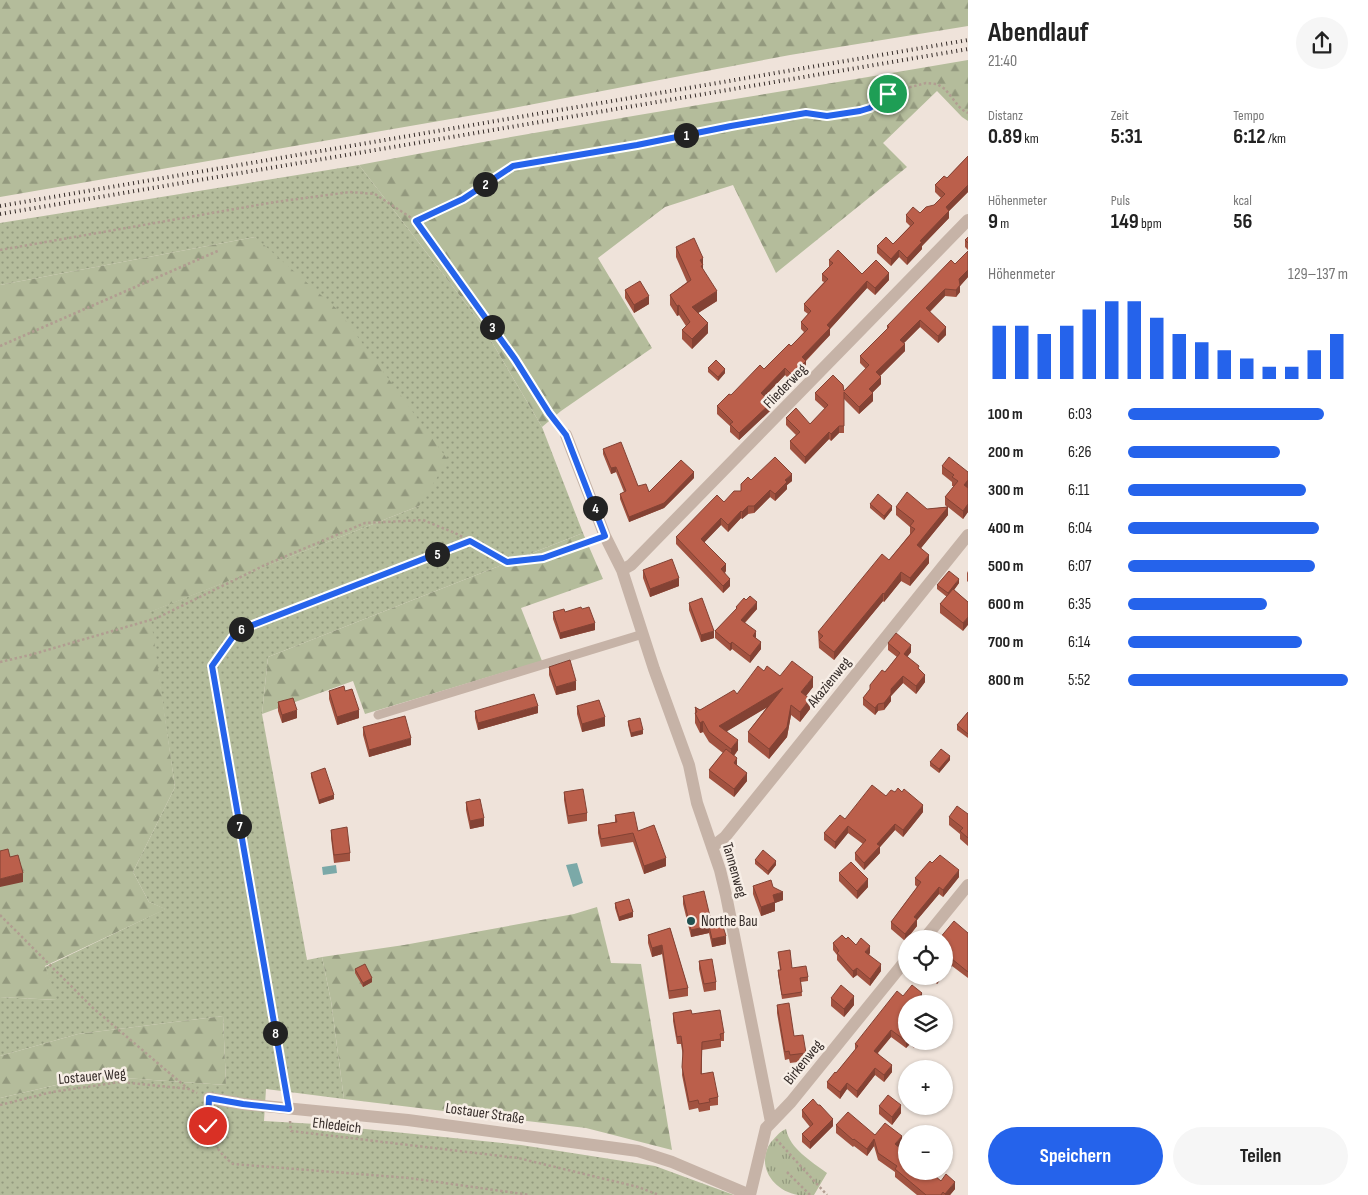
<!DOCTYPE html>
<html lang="de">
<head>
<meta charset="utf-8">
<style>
	body { margin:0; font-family:"Sofia Sans Condensed",sans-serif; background:#f6f6f6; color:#222; height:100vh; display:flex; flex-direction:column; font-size:19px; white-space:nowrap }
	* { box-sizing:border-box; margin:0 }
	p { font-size:16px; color:#767676 }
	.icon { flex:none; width:28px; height:28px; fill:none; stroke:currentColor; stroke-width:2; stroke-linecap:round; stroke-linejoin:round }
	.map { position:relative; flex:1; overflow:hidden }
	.details { display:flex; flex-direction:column; background:#fff; width:400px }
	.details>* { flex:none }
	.fabs { position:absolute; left:898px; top:930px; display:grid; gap:10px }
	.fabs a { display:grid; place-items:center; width:55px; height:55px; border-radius:50%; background:#fff; box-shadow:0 1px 4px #0004; font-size:25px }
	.pin { position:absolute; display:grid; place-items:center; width:42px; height:42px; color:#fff; margin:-21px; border:2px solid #fff; border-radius:50%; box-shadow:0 1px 5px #0007 }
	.km { position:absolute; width:25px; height:25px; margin:-12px; border-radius:50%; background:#222; color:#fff; font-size:14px; line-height:25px; text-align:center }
	.round { display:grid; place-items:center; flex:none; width:52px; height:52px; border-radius:26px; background:#f6f6f6 }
	.head { display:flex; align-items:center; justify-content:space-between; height:85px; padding:0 20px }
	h1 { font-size:28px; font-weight:700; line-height:38px }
	.figures { display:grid; grid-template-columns:repeat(3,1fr); gap:8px; height:85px; padding:5px 20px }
	.figures div { display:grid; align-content:center }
	.figures b { font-size:21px; font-weight:700 }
	.figures small { font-size:14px; font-weight:400 }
	.figures p { font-size:14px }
	.chart { height:140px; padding:10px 20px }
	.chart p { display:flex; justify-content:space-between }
	.chart svg { width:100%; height:90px; margin-top:5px; stroke:#2563eb; stroke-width:6 }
	.cta { display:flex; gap:10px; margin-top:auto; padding:10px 20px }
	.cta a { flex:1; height:58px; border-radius:30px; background:#2563eb; color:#fff; font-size:20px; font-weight:700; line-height:58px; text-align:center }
	.cta a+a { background:#f6f6f6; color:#222 }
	ul { padding:0 20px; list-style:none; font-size:16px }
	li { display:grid; grid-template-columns:80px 60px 1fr; align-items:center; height:38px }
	li i { height:12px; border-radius:6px; background:#2563eb }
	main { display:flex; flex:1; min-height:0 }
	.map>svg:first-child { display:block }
</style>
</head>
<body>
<main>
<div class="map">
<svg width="968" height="1195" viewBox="0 0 968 1195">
	<defs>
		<pattern id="grass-dots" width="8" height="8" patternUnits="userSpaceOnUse" patternTransform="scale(1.25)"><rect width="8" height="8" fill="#b4bc9b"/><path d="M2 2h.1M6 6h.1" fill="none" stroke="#93997e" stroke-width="1.8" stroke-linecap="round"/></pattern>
		<pattern id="forest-firs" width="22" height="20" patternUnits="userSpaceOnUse" patternTransform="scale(1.25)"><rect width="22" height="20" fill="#b4bc9b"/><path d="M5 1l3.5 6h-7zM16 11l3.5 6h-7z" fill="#93997e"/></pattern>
		<pattern id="park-tufts" width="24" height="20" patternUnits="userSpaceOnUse" patternTransform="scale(1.25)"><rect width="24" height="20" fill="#b4bc9b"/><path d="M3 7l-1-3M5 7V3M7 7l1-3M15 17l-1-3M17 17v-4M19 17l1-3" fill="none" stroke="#93997e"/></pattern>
	</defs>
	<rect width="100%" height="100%" fill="#efe3da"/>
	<path fill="url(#grass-dots)" d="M359,165L480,322L542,427L583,533L268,657L262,714L307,960L322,957L331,1001L344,1099L266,1089L264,1121L316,1124L521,1145L655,1166L734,1195H0V1098L95,1076L226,1085L223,1016L78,1034L0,1056V997L56,1000L45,967L165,909L149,902L133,872L175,787L149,612L419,506L255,237L0,285V223Z"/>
	<path fill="url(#forest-firs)" d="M0,0H968V26L790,55L497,111L0,197Z
		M968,60V121L962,117L937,91L883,143L907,167L776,273L733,185L665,207L598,258L652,348L561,411L542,427L480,322L359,165C561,126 765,95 968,60Z
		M255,237L338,310L448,460L419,506L150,612L175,787L133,872L149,902L166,909L45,966L57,1000L0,997V285Z
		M583,533L603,579L521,608L542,661L365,714L353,681L262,714L268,657Z
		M597,907L611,963L641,964L672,1150L586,1128L344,1099L331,1001L322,957L404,945L574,914Z
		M223,1016L226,1085L95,1076L0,1098V1056L78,1034Z"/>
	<path fill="url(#park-tufts)" d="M786,1129C790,1149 811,1161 827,1173L814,1195C809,1195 803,1195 798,1195C773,1191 755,1165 771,1142C776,1137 779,1132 786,1129Z"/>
	<path fill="#7ba9a8" d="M577,863L583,883L573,887L566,865Z
		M336,865L337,873L323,875L322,867Z"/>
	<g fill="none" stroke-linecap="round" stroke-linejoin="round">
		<path stroke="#b19d91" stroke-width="2.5" stroke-dasharray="2.5 2.5" stroke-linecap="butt" d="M416,221L463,199L513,166L637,145L731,126L806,113L827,116L860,111L870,108L888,93L926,83L937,84L945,89L961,109L968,113
			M0,250L275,202L350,192L375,194L416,221L515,359L559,426
			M0,346L220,250
			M0,662L30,655L157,618L265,565L365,523L423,520L455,533L507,561L543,558L594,540
			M0,915L93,1008L187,1088
			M286,1096L212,666L237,631L470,541
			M0,1105L52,1092L120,1082L189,1089L197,1093
			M208,1111C206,1134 216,1151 233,1164L409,1178L530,1195
			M290,1121L291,1131L518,1158L638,1187L659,1195
			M776,1139L827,1195
			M787,1172L810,1195"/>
		<path stroke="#c6b3a7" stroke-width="9" d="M378,715L643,634"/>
		<path stroke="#c6b3a7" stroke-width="12" d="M566,435L605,536L622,570L654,669L689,765L697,803L720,870L726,895L771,1122
			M622,570L631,565L968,220
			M712,847L725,837L968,535
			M924,939L968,885
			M209,1098L243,1104L408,1120L638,1151L672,1162L750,1195
			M750,1195L766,1128L791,1102L906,960"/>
		<path stroke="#332a27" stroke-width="4" stroke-dasharray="1 4" stroke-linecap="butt" d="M0,206L968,40
			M0,214L968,49"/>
	</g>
	<path fill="#a15240" d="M968,156V192L949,211V218L922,246V249L907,265L899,257L891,266L877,253V246L893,244L910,226L906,222V215L920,213L934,205L941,198L935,192V185L947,178Z
		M968,237V250L965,247V240Z
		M676,247L703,268V269L717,301L698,313L708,333L692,349L682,339V330L686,326L679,315L677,316L670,305V295L687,282L676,257Z
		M968,251V277L960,286V292L956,297L945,296L930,312L946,335L938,343L920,327L904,343L905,351L880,376L881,384L872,393L873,401L859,414L844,399V433H839L831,441L829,439L805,464L790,449V441L796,435L786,425V418L810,424L825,409L815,400V393L844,391L866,369L860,363V356L887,329V326L955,264Z
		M829,260L862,274L889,280L875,295L867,288L830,329V335L806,361V368L792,382L785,375L765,396L771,410L739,440L730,432V426L717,414V406L764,369L791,346L804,332L801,329V322L808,314L804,311V304L824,282L822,281V274L829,267Z
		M625,290L649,304L634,313L625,298Z
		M708,368L725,373L718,381L708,372Z
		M603,449L638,486L649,492L694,478L664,508L629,522L620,499V494L624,492L616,472L611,474L603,454Z
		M942,466L968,472V512L963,519L948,507V515L921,548L929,563L910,586L901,581L884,602L883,601L834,660L819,648L818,632L889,560L910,534V527L896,515V507L927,509L947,507L945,505V497L954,486H952V482L942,474Z
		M751,480L792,481L787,485V489L775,501L770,497L754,513L748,514L742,519L741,518L728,532L721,525L704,542L726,571L725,573L730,586L723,593L676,544V537L724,502L741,491Z
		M870,504L892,510L884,520L870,508Z
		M643,570L679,586L650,597L643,578Z
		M968,571V582L967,581V573Z
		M959,583L954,590L968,602L963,631L940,613V604L947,597L937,589V585Z
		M689,603L714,638L701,642L689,610Z
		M736,607L757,609L745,623L756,638L761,649L750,663L732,649L730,651L715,638V631L736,610Z
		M582,609L595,630L560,639L553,619V612H565Z
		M888,643L911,652L907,657L919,670L925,682L916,694L903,683L891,696V701L884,710L878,711L875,715L863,705V698L897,657L888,650Z
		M549,667L576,690L556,695L549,675Z
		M764,671L813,687L806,696L810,709L800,722L791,715L787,737L769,759L748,742V732L767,707L727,731L738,750L734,756L737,766L747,781L734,797L709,778V770L723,753L709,742L703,732L700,733L695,723V707L700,710L737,694Z
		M329,691H345L359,718L337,725L329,699Z
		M278,702L297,718L282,723L278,711Z
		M577,706L605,726L582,732L577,714Z
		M475,711L538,713L478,730L475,718Z
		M968,712V738L957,730V725Z
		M628,721L643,734L631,737L628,725Z
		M363,727L411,745L369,757L363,735Z
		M950,760L939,773L930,766V762Z
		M311,773L334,799L319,804L311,777Z
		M564,792L587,813V821L568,824L564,800Z
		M466,802L484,826L470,829L466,810Z
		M923,812L903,837L895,830L880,847V853L864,870L855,860V853L863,844L848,833L835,849L824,840V833L845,819Z
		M968,814V846L960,839V834L949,825V817Z
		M615,815L638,831L666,866L644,874L633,842L601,847L598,833V825L615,822Z
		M331,830L350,853V861L334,863L331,838Z
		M755,860L776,865L768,875L755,864Z
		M932,863L959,877L943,897L939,894L917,920V926L905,941L891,929V922L917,887L915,885V878Z
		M839,873L868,887L857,899L839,881Z
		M753,886L773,887L783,900L775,903V911L761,916L753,894Z
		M683,896L712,925L726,944L712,947L709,933L691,937L683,904Z
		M615,903L633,917L619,921L615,908Z
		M670,928L688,988V996L669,999L662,954L652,957L648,943V935Z
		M968,933V978L952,966L944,939Z
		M846,939L870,953L869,954L881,971L870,986L857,975L853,978L837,960V955L833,950V943Z
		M778,952L792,968L808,977V981L801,982L802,996L782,999L778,974V970H780Z
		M699,961L716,982V990L704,992L699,969Z
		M355,969L372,982L363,987L355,973Z
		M928,976H943L937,984Z
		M903,996L922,999L918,1004H906V1041H920L914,1048L910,1044L906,1048L891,1037L878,1053L892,1072L884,1082L875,1075L857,1098L847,1089L840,1099L827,1088V1082L836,1073L855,1050V1044Z
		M831,998L854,1005L844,1017L831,1006Z
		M777,1005L794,1036L806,1053V1061L790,1063L789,1059L785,1060L777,1013Z
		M673,1013L692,1014L724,1033V1041H721V1047L702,1050V1074L718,1097V1105L710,1106V1110L699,1112L698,1108L689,1110L682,1075L683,1057L681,1044H677L673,1021Z
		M879,1106L901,1113L892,1125L879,1114Z
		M802,1110L833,1126L810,1149L802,1142V1134L810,1127L802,1117Z
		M836,1125L902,1143L899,1147L941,1181L955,1189L950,1195H917L895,1177V1172L878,1160L874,1146L867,1156L854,1146L853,1147L836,1133Z"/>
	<path fill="#834234" d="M968,185V192L949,211V218L922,246V249L907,265V258L946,207Z
		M899,250V257L891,266V259Z
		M703,258V275L700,260Z
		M968,270V277L960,286V292L956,297V290L959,279Z
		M889,273V280L875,295V288Z
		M867,281V288L830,329V335L802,364V357L827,325Z
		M945,289V296L926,315V308Z
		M717,291V301L692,317V307Z
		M649,296V304L634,313V305Z
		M679,305V315L677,316V306Z
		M920,320V327L900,347V340Z
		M708,323V333L692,349V339Z
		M946,327V335L938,343V336Z
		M905,344V351L876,380V372Z
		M806,361V368L792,382V375Z
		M785,368V375L761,400V393Z
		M725,369V373L718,381V377Z
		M881,377V384L869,396V389Z
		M873,393V401L859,414V407Z
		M771,403V410L739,440V433Z
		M839,426V433L831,441V434Z
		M829,432V439L805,464V457Z
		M616,467V472L611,474V468Z
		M694,472V478L664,508L629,522V517Z
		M792,474V481L787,485V489L775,501V494L785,480Z
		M968,480V488L964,485Z
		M770,490V497L754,513V506Z
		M968,504V512L963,519V511Z
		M748,506V514L742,519V512Z
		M892,506V510L884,520V516Z
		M948,507V515L917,553V545Z
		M741,511V518L728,532V525Z
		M721,518V525L701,546V539Z
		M929,555V563L910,586V578Z
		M726,564V571L721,576V569Z
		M901,572V581L884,602V594Z
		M679,578V586L650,597V589Z
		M730,579V586L723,593V586Z
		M959,579V583L948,598V593Z
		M883,593V601L834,660V652Z
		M757,602V609L741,626V620Z
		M968,617V625L963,631V623Z
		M595,623V630L560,639V633Z
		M714,631V638L701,642V635Z
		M756,631V638L753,636Z
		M732,642V649L730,651V644Z
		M761,642V649L750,663V656Z
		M911,645V652L904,661V654Z
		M925,675V682L916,694V686Z
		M903,676V683L891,696V701L884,710V703L891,689Z
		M813,677V687L801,702V692Z
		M576,681V690L556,695V687Z
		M783,688V698L719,736V726Z
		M810,699V709L800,722V712Z
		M878,704V711L875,715V708Z
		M791,705V715L787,737L769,759V749Z
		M538,706V713L478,730V723Z
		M297,710V718L282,723V715Z
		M359,710V718L337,725V717Z
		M605,717V726L582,732V724Z
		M703,721V732L700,733V723Z
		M643,730V734L631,737V733Z
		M411,738V745L369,757V750Z
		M738,740V750L731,759V749Z
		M950,756V760L939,773V769Z
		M737,758V766L734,763Z
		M747,773V781L734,797V789Z
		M334,795V799L319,804V800Z
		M923,805V812L903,837V830Z
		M484,818V826L470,829V821Z
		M895,824V830L880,847V853L864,870V863L877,844Z
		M848,826V833L835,849V842Z
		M666,858V866L644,874V866Z
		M776,861V865L768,875V871Z
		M959,870V877L943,897V890Z
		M23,873V882L0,887V879Z
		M868,879V887L857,899V891Z
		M939,887V894L917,920V926L905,941V934L914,917Z
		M783,892V900L775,903V911L761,916V907L773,895Z
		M633,912V917L619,921V917Z
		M709,926V933L691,937V930Z
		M726,936V944L712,947V939Z
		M662,945V954L652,957V948Z
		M870,946V953L865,959V952Z
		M952,959V966L944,976V969Z
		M881,964V971L870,986V979Z
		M857,968V975L853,978V971Z
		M938,976H943L937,984V977Z
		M372,978V982L363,987V983Z
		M922,993V999L918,1004H913Z
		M854,996V1005L844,1017V1009Z
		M891,1030V1037L874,1057V1051Z
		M906,1041H910V1044L906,1048Z
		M914,1041H920L914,1048Z
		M892,1065V1072L884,1082V1075Z
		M875,1068V1075L857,1098V1091Z
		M847,1083V1089L840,1099V1092Z
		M901,1105V1113L892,1125V1117Z
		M833,1119V1126L810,1149V1142Z
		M902,1136V1143L895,1151V1144Z
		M874,1139V1146L867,1156V1149Z
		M955,1182V1189L950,1195H945V1194Z"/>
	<path fill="#bb5f4b" stroke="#834234" d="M968,156V185L946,207L949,211L920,241L922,242L907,258L899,250L891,259L877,246L886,237L893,244L914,223L906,215L913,207L920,213L926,207L934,205L945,194L935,185L944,176L947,178Z
		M968,237V243L965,240Z
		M694,238L703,258L700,260L703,265L701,266L717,291L692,307L708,323L692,339L682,330L690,322L679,305L677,306L670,295L691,280L676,247Z
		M838,250L862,274L876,260L889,273L875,288L867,281L827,325L830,328L802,357L806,361L792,375L785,368L761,393L771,403L739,433L730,424L733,422L717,406L729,394L731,395L760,365L764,369L789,344L791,346L808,329L801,322L811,311L804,304L828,279L822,274L833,263L829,260Z
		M968,251V270L959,279L960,285L956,290L945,289L926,308L946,327L938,336L920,320L900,340L905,344L876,372L881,377L869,389L873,393L859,407L844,392V426H839L831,434L829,432L805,457L790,441L800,432L786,418L796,408L810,424L828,405L815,393L833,375L843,385L844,391L869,365L860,356L889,327L887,326L951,260L955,264Z
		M640,281L649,296L634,305L625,290Z
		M716,360L725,369L718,377L708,368Z
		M621,442L638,486L646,484L649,492L681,460L694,472L664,503L629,517L620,494L626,491L616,467L611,468L603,449Z
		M775,457L792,474L785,480L787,482L775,494L770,490L754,506H748L742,512L741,511L728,525L721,518L701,539L726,564L721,569L730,579L723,586L676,537L717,495L724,502L734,491H741V484L748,477L751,480Z
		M949,457L968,472V480L964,485L968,488V504L963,511L945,497L958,481L952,477L954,475L942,466Z
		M907,492L927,509L948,507L917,545L929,555L910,578L901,572L884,594L883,593L834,652L819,640L823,636L818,632L882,554L889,560L915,529L910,526L914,521L896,507Z
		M878,494L892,506L884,516L870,504Z
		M672,559L679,578L650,589L643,570Z
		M949,571L959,579L948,593L937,585Z
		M953,589L968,602V617L963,623L940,604Z
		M750,596L757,602L741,620L756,631L753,636L761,642L750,656L732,642L730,644L715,631L737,608L736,607L744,598L746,600Z
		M702,598L714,631L701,635L689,603Z
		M581,607L582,609L589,607L595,623L560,633L553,612L564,609L565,612Z
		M896,633L911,645L904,654L919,666L918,668L925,675L916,686L903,676L891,689V694L884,703L878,704L875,708L863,698L870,689V685L882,670L885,672L900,653L888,643Z
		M570,660L576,681L556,687L549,667Z
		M792,661L813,677L801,692L810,699L800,712L791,705L787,727L769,749L748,732L783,688L719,726L738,740L731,749L709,732L703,721L700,723L695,713L697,712L695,707L700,710L734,690L737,694L758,666L764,671L767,666L780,676Z
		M344,686L345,691L352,689L359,710L337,717L329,691Z
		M534,694L538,706L478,723L475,711Z
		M293,698L297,710L282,715L278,702Z
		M599,700L605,717L582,724L577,706Z
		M968,712V734L957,725Z
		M405,716L411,738L369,750L363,727Z
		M640,718L643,730L631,733L628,721Z
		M726,749L737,758L734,763L747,773L734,789L709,770Z
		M941,749L950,756L939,769L930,762Z
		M325,768L334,795L319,800L311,773Z
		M872,785L886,796L891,790L895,792L898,788L902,792L904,789L923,805L903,830L895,824L877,844L880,846L864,863L855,853L866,840L848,826L835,842L824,833L840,815L845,819Z
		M583,789L587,813L568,816L564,792Z
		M480,799L484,818L470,821L466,802Z
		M957,806L968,814V838L960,831L963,828L949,817Z
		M634,812L638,831L654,825L666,858L644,866L633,833L601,839L598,825L617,822L615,815Z
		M347,827L350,853L334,855L331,830Z
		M8,849L10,857L18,855L23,873L0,879V851Z
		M763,850L776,861L768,871L755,860Z
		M940,855L959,870L943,890L939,887L914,917L917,919L905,934L891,922L921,882L915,878L930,861L932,863Z
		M851,862L868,879L857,891L839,873Z
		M771,880L773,887L783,892L773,895L775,902L761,907L753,886Z
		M704,891L712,925L722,923L726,936L712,939L709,926L691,930L683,896Z
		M629,899L633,912L619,917L615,903Z
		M954,921L968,933V972L952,959L944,969V939H939Z
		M670,928L688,988L669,991L662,945L652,948L648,935Z
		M842,935L846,939L848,937L856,945L861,938L870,946L865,952L881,964L870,979L857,968L853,971L837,953L839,951L833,943Z
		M790,950L792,968L806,966L808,977L800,978L802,992L782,995L778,970H781L778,952Z
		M712,959L716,982L704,984L699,961Z
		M365,964L372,978L363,983L355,969Z
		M841,985L854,996L844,1009L831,998Z
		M912,985L922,993L913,1004H906V1041L891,1030L874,1051L892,1065L884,1075L875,1068L857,1091L847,1083L840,1092L827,1082L835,1072L836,1073L858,1046L855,1044L897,991L903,996Z
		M789,1003L794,1036L803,1035L806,1053L790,1055L789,1051L785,1052L777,1005Z
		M691,1010L692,1014L720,1010L724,1033L720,1034L721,1039L702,1042L701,1074L713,1072L718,1097L709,1099L710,1102L699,1104L698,1100L689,1102L682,1067L683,1051L681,1036L677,1037L673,1013Z
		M888,1095L901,1105L892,1117L879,1106Z
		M813,1099L818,1105H820L833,1119L810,1142L802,1134L813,1124L802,1110Z
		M848,1112L875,1135L885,1123L902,1136L895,1144L906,1153V1171H929L941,1181L946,1174L955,1182L945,1194L943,1192L941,1195H926L895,1169L897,1166L878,1153L874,1139L867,1149L854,1139L853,1140L836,1125Z"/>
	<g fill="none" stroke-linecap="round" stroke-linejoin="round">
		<defs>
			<path id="route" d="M208,1126L209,1098L243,1104L289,1109L212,666L237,631L470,541L507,562L543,558L605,536L566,435L549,413L515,359L416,221L463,199L513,166L637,145L731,126L806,113L827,116L860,111L870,108L888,94"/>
		</defs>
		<use href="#route" stroke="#fff" stroke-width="10"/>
		<use href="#route" stroke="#2563eb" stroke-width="6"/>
	</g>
	<circle fill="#205150" stroke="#f7eee6" stroke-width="2" cx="691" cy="921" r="5"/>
	<g text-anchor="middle" stroke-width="5" stroke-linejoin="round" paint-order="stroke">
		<g font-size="15" fill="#332a27" stroke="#f7eee6">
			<text transform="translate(785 386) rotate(-46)" y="5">Fliederweg</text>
			<text transform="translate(829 682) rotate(-51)" y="5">Akazienweg</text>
			<text transform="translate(735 870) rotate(74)" y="5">Tannenweg</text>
			<text transform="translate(803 1062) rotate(-51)" y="5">Birkenweg</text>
			<text transform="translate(92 1076) rotate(-5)" y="5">Lostauer Weg</text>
			<text transform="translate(485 1113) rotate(8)" y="5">Lostauer Straße</text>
			<text transform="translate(337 1125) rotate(7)" y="5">Ehledeich</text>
		</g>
		<g font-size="15" fill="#332a27" stroke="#f7eee6" text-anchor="start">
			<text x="701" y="926">Northe Bau</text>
		</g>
	</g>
</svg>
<div class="fabs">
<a><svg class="icon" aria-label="locate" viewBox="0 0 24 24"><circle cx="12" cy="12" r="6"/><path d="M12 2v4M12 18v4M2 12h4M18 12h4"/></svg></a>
<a><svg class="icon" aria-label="layers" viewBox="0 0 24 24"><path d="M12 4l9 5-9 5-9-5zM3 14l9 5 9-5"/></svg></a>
<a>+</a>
<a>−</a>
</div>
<div class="pin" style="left:888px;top:94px;background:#1e9e55"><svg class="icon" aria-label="arrive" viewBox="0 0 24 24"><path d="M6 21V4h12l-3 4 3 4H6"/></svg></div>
<div class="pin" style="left:208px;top:1126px;background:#d93025"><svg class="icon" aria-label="check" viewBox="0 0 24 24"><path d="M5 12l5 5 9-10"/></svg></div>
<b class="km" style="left:686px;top:135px">1</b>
<b class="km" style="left:485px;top:184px">2</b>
<b class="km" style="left:492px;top:327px">3</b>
<b class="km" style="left:595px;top:508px">4</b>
<b class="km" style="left:437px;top:554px">5</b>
<b class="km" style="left:241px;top:629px">6</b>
<b class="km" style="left:239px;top:826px">7</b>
<b class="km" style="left:275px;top:1033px">8</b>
</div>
<section class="details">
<div class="head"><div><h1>Abendlauf</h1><p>21:40</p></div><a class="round"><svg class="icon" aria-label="share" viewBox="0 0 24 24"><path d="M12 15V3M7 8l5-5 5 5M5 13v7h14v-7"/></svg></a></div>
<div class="figures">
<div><p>Distanz</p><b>0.89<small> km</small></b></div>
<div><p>Zeit</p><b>5:31</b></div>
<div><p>Tempo</p><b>6:12<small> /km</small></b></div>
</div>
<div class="figures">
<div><p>Höhenmeter</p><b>9<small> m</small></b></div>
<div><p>Puls</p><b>149<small> bpm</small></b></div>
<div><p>kcal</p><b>56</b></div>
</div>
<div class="chart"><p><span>Höhenmeter</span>129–137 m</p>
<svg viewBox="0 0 160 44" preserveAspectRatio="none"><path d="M5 44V18M15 44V18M25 44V22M35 44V18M45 44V10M55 44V6M65 44V6M75 44V14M85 44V22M95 44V26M105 44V30M115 44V34M125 44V38M135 44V38M145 44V30M155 44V22"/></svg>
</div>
<ul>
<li><b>100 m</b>6:03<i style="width:89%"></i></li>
<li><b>200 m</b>6:26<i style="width:69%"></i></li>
<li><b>300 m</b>6:11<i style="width:81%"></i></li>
<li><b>400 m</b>6:04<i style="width:87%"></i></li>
<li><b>500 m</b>6:07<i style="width:85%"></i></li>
<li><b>600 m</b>6:35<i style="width:63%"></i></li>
<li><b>700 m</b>6:14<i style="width:79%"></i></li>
<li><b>800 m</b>5:52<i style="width:100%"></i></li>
</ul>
<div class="cta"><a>Speichern</a><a>Teilen</a></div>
</section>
</main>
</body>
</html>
